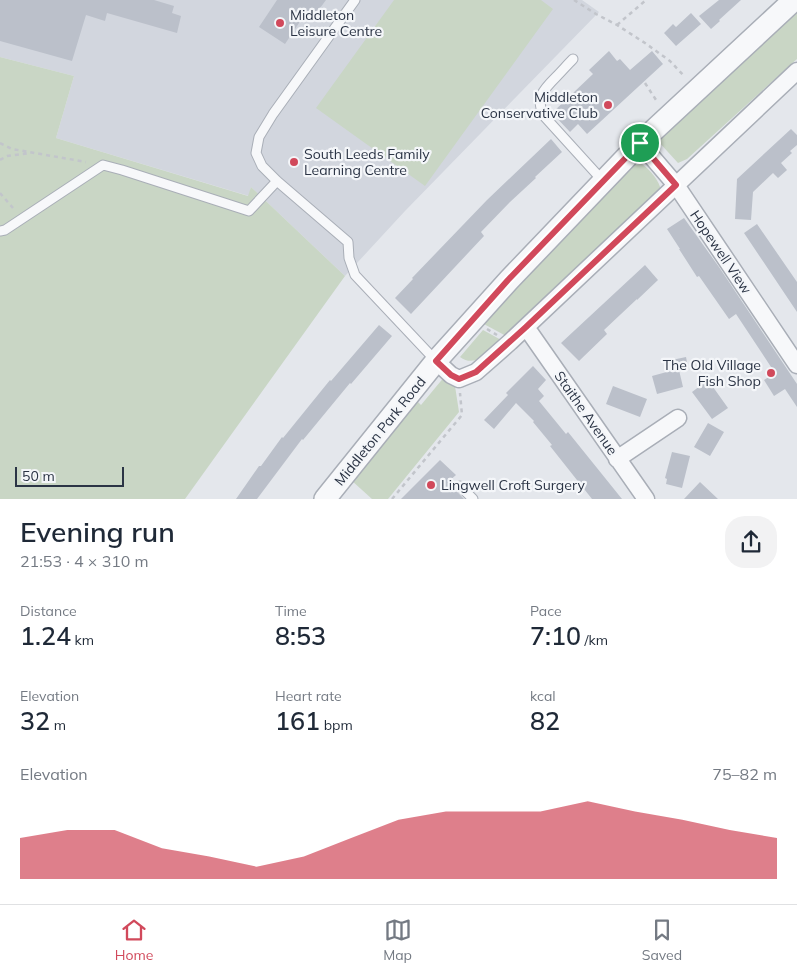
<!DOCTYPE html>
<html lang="en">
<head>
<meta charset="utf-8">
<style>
	body { margin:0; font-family:Mulish,sans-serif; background:#f2f2f3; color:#1f2937; height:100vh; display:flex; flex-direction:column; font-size:19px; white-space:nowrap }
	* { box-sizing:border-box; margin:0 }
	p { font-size:16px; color:#747a83 }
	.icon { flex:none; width:28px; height:28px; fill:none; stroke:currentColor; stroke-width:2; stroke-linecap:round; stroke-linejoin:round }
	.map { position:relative; height:499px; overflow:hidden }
	.panel { display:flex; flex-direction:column; background:#fff; flex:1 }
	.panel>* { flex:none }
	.scale { position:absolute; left:15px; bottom:12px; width:109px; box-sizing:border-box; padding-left:5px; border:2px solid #2b3445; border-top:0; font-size:14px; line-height:18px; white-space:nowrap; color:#2b3445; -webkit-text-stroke:4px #f4f6f9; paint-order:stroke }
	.pin { position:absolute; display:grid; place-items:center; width:42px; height:42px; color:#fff; margin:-21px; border:2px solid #fff; border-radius:50%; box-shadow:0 1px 5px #0007 }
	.round { display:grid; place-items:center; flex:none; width:52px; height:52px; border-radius:20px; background:#f2f2f3 }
	.headline { display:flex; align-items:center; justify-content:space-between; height:85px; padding:0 20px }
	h1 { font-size:28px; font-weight:600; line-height:38px }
	.figures { display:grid; grid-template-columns:repeat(3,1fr); gap:8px; height:85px; padding:5px 20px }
	.figures div { display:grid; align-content:center }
	.figures b { font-size:25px; font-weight:600 }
	.figures small { font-size:14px; font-weight:400 }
	.figures p { font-size:14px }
	.chart { height:140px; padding:10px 20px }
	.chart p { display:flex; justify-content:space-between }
	.chart svg { width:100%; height:90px; margin-top:5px; fill:#d1495b; opacity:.7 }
	.menu { display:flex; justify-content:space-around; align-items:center; height:70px; border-top:1px solid #e0e1e3; background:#fff; font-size:14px; color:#747a83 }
	.menu a { display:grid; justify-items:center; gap:2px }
	.menu .on { color:#d1495b }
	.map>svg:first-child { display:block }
</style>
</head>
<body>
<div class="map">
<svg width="797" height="499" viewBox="0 0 797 499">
	<rect width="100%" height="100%" fill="#e4e7ec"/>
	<path fill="#d2d6de" d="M0,0H582L599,12L405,211L345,276L251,187L249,196L56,138L74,76L0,57Z"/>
	<path fill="#c9d6c5" d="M394,0H541L553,9L425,186L316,108Z
		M797,6V59L687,159L678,163L657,140Z
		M0,57L74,76L56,138L248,196L251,187L345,276L185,499H0Z
		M642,164C650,170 660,181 661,191L508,337L482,323L633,165Z
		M483,330L503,341C491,350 476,369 460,357Z
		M445,376L455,386L459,412L388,499H372L351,480L417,401L421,405Z"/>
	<path fill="#bbc0ca" d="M0,0H154L174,6L172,13L181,16L177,33L107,13L105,21L86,15L72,61L0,41Z
		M277,0H326L312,19L305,14L285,44L259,27Z
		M719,0H741L719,20L720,21L711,29L699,16Z
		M691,13L701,24L676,46L664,33L673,24L676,27Z
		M609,51L617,61L620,59L630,70L652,51L663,64L587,134L578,124L570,132L552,113L593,74L589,70Z
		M791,129L797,135V145L790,151L792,153L781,163L787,170L778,178L773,173L753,192L751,220L735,219L737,179Z
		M551,139L562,152L535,177L536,178L510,202L481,232L484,236L411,314L395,298L413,279L412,278L487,200Z
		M684,218L719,267L797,384V407L785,389L774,396L764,380L775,373L736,314L729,319L699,276L697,277L679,249H680L667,229Z
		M757,224L797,282V312L744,233Z
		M645,265L658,280L637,300V299L604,330L607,334L579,361L561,343Z
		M379,325L392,336L351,384L350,383L303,440L302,439L257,499H236L259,466H261L282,437L283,438L330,380L331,381Z
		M686,357L688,367L679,370L683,387L657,394L652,376L674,370L672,360Z
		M533,366L546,380L538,389L544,396L539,401L566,434L568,432L622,499H592L550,446L552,445L533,422L534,421L516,403L494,429L484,420L508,395L506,393Z
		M708,380L728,408L712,419L692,392Z
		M613,386L647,399L640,417L606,404Z
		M708,423L724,432L710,456L694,447Z
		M672,452L690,456L682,488L666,484L667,479L665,478Z
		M440,460L456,475L448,482L464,499H401Z
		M700,482L718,499H684Z"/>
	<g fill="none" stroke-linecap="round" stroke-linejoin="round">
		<defs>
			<path id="service" d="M355,0L273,114L259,137L256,153L262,166L277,181L348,242L349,258L355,275L436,361
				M573,59C567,65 562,71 556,77C543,90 535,98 544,116L603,181
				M0,231L5,230L103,165L122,170L249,211L277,181
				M460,486L473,499"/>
			<path id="minor" d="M640,143L676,185L797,365
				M526,327L646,499
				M436,361L451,375L459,379L476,372L510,342L797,71
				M617,459L678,418"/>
			<path id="tertiary" d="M325,499L436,361L509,280L640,143L794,0"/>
		</defs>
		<use href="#service" stroke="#a9aeb7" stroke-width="11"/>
		<use href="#minor" stroke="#a9aeb7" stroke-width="19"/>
		<use href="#tertiary" stroke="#a9aeb7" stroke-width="24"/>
		<path stroke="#c2c5cb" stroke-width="2.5" stroke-dasharray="4 4" stroke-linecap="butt" d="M574,0L596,14L617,25L645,43L670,61L685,77
			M617,25L646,0
			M645,83L658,103
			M0,143L12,149L86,162
			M0,160L7,156L30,153
			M0,193L13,208
			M487,329L497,335
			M392,499L462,415L460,393"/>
		<use href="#service" stroke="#f7f8fa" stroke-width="9"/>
		<use href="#minor" stroke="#f7f8fa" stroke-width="16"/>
		<use href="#tertiary" stroke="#f7f8fa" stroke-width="21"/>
	</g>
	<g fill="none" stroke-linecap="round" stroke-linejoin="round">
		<defs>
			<path id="route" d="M640,143L676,185L526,327L476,372L459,379L451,375L436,361L508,280Z"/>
		</defs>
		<use href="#route" stroke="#fff" stroke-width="10"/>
		<use href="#route" stroke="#d1495b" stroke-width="6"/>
	</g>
	<g fill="#d1495b" stroke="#f4f6f9" stroke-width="2">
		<circle cx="280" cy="23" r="5"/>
		<circle cx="608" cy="105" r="5"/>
		<circle cx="294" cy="162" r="5"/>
		<circle cx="771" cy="373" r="5"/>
		<circle cx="431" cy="485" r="5"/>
	</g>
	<g text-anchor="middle" stroke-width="4.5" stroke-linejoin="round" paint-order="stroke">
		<g font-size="14" fill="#2b3445" stroke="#f4f6f9" text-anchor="start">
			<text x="290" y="20">Middleton<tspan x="290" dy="16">Leisure Centre</tspan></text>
			<text x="598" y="102" text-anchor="end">Middleton<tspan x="598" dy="16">Conservative Club</tspan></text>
			<text x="304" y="159">South Leeds Family<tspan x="304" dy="16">Learning Centre</tspan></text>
			<text x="761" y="370" text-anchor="end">The Old Village<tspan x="761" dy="16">Fish Shop</tspan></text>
			<text x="441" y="490">Lingwell Croft Surgery</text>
		</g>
		<g font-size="14" fill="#2b3445" stroke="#f4f6f9">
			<text transform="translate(721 252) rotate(56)" y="5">Hopewell View</text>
			<text transform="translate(586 413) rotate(55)" y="5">Staithe Avenue</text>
			<text transform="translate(380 431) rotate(-51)" y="5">Middleton Park Road</text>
		</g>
	</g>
</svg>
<div class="scale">50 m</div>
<div class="pin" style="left:640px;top:143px;background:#1e9e55"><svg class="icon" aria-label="arrive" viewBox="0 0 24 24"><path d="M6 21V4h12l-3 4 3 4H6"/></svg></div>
</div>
<section class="panel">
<div class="headline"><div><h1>Evening run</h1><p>21:53 · 4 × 310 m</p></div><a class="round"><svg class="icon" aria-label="share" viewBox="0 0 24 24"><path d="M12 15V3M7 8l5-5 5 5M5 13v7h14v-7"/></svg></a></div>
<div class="figures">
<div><p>Distance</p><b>1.24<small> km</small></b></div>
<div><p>Time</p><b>8:53</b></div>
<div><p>Pace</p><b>7:10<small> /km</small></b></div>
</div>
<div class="figures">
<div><p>Elevation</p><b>32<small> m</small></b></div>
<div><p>Heart rate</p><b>161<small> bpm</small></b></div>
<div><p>kcal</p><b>82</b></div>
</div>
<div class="chart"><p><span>Elevation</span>75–82 m</p>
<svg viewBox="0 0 160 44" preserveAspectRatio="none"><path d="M0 44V24L10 20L20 20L30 29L40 33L50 38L60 33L70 24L80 15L90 11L100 11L110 11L120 6L130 11L140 15L150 20L160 24V44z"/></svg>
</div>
</section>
<nav class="menu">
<a class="on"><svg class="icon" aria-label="home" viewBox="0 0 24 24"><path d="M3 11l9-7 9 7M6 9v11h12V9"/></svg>Home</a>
<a><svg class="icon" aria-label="map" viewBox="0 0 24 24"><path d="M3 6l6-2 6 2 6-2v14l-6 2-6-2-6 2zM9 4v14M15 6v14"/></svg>Map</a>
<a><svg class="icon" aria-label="saved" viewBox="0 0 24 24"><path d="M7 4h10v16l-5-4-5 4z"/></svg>Saved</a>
</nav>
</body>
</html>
